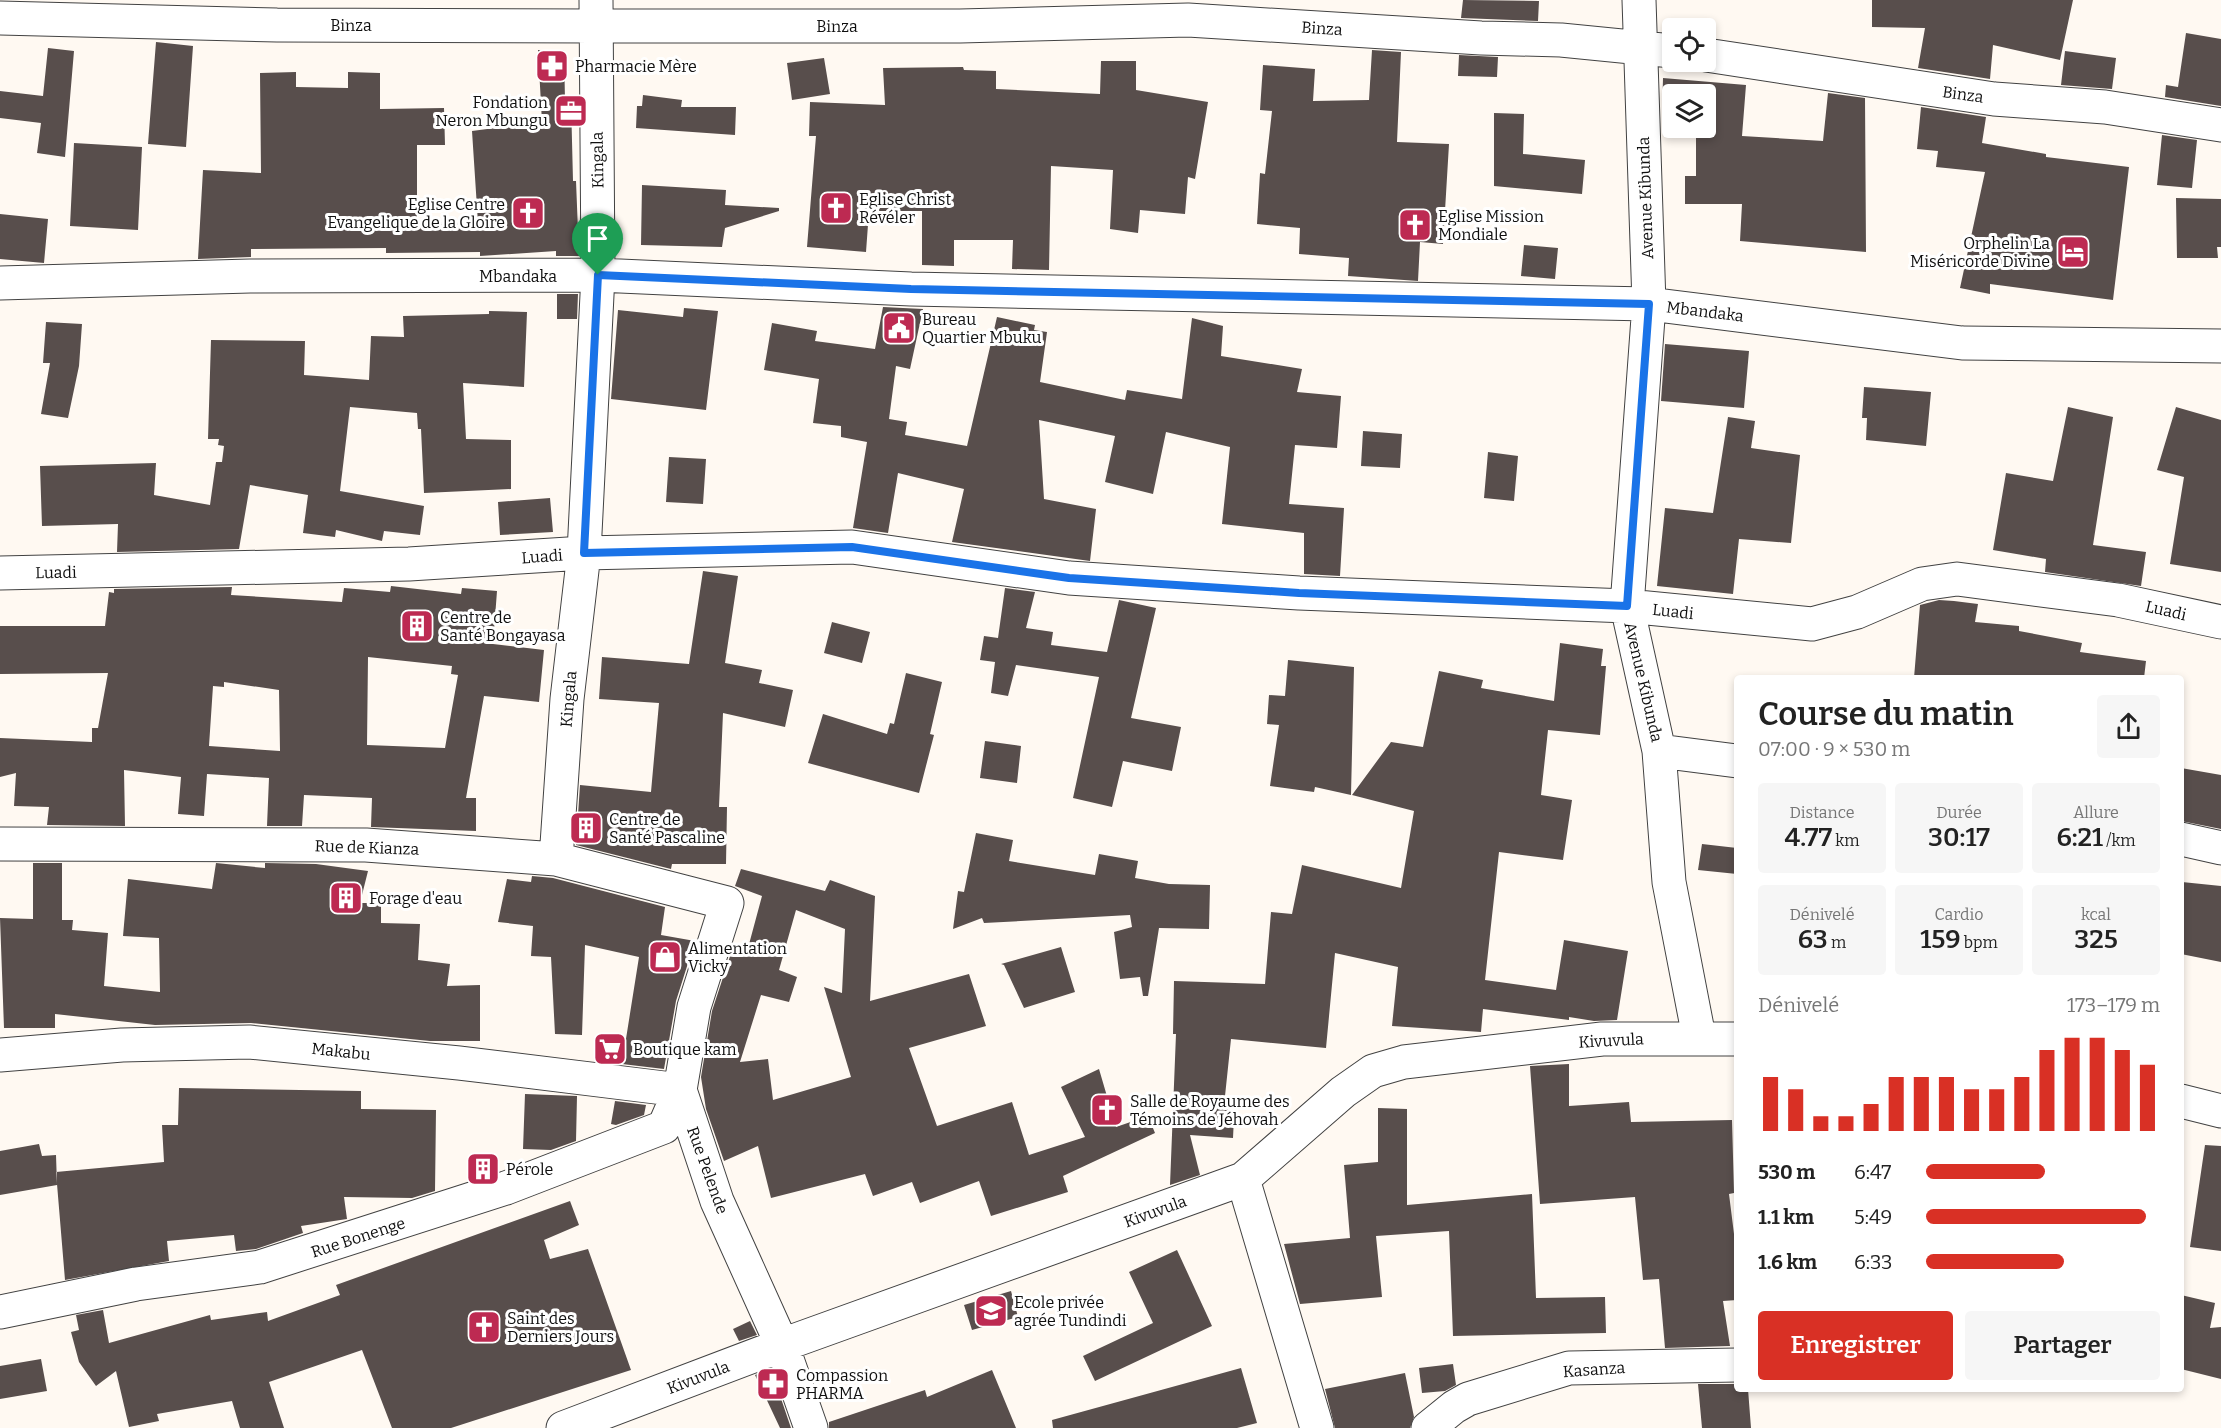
<!DOCTYPE html>
<html lang="fr">
<head>
<meta charset="utf-8">
<style>
	body { margin:0; font-family:Bitter,serif; background:#f6f6f6; color:#222; height:100vh; display:flex; flex-direction:column; font-size:22px; white-space:nowrap }
	* { box-sizing:border-box; margin:0 }
	p { font-size:20px; color:#767676 }
	.icon { flex:none; width:33px; height:33px; fill:none; stroke:currentColor; stroke-width:2; stroke-linecap:round; stroke-linejoin:round }
	.map { position:relative; flex:1; overflow:hidden }
	.panel { position:absolute; left:1734px; top:675px; width:450px; height:717px; display:flex; flex-direction:column; background:#fff; border-radius:6px; box-shadow:0 3px 9px #0003 }
	.panel>* { flex:none }
	.tools { position:absolute; left:1662px; top:18px; display:grid; gap:12px }
	.tools a { display:grid; place-items:center; width:54px; height:54px; border-radius:6px; background:#fff; box-shadow:0 3px 9px #0003; font-size:30px }
	.pin { position:absolute; display:grid; place-items:center; width:51px; height:51px; color:#fff; margin:-62px -26px; border-radius:50% 50% 50% 0; rotate:-45deg; box-shadow:0 0 6px #0007 }
	.pin .icon { rotate:45deg }
	.round { display:grid; place-items:center; flex:none; width:63px; height:63px; border-radius:6px; background:#f6f6f6 }
	.headline { display:flex; align-items:center; justify-content:space-between; height:102px; padding:0 24px }
	h1 { font-size:33px; font-weight:600; line-height:45px }
	.figures { display:grid; grid-template-columns:repeat(3,1fr); gap:9px; height:102px; padding:6px 24px }
	.figures div { display:grid; align-content:center; border-radius:6px; background:#f6f6f6; text-align:center }
	.figures b { font-size:26px; font-weight:600 }
	.figures small { font-size:16px; font-weight:400 }
	.figures p { font-size:16px }
	.chart { height:168px; padding:12px 24px }
	.chart p { display:flex; justify-content:space-between }
	.chart svg { width:100%; height:108px; margin-top:6px; stroke:#d93025; stroke-width:6 }
	.button { display:flex; gap:12px; margin-top:auto; padding:12px 24px }
	.button a { flex:1; height:69px; border-radius:6px; background:#d93025; color:#fff; font-size:24px; font-weight:600; line-height:69px; text-align:center }
	.button a+a { background:#f6f6f6; color:#222 }
	ul { padding:0 24px; list-style:none; font-size:20px }
	li { display:grid; grid-template-columns:96px 72px 1fr; align-items:center; height:45px }
	li i { height:15px; border-radius:8px; background:#d93025 }
	.map>svg:first-child { display:block }
</style>
</head>
<body>
<div class="map">
<svg width="2221" height="1428" viewBox="0 0 2221 1428">
	<rect width="100%" height="100%" fill="#fff9f2"/>
	<path fill="#584e4c" fill-rule="evenodd" d="M1463,0L1539,1L1538,21L1461,18Z
		M1872,0H2073L2060,60L1993,45L1990,79L1918,68L1925,28L1872,27Z
		M2186,33L2221,39V106L2165,97L2166,85L2178,87Z
		M156,42L193,46L186,147L148,144Z
		M48,48L74,51L65,157L37,153L41,123L0,118V91L43,96Z
		M538,50H564L565,101H571L573,181H576L579,256H556V251L480,256V252L386,253V248L251,249V257L198,259L203,170L261,173L260,73L296,72V87L348,88V72L380,73V109L444,108L445,145H417V222L478,223L472,131L542,122Z
		M1372,50L1401,52L1397,142L1449,144L1443,244L1420,242L1418,281L1348,276L1349,258L1299,254L1300,228L1257,224L1260,173L1265,174L1272,111L1260,110L1263,65L1315,69L1313,101L1369,100Z
		M2065,51L2116,58L2112,89L2061,85Z
		M1459,55L1498,57L1497,77L1458,76Z
		M824,58L830,94L792,100L787,63Z
		M1101,61H1136V90L1208,102L1195,179L1188,177L1185,214L1140,210L1138,233L1110,229L1113,170L1051,166L1049,270L1012,269L1013,240H954V266L922,265V211H869L866,252L807,247L816,136H809L810,102L885,105L883,68L963,67L964,70L996,71V89L1100,94Z
		M1663,78L1746,85L1742,136L1823,141L1828,93L1865,98L1866,252L1740,241L1742,204H1685V176H1696V128H1706V94H1672V120L1662,118Z
		M643,95L682,100L681,107H736L735,135L636,128L637,106H642Z
		M1921,107L1986,117L1982,143L2046,154V157L2129,167L2113,300L1990,284V294L1960,288L1985,172L1936,167L1938,151L1917,149Z
		M1494,113L1524,114L1523,154L1585,160L1582,194L1494,186Z
		M2162,135L2197,140L2192,188L2157,185Z
		M74,143L142,147L138,230L70,226Z
		M642,185L726,190L725,205L779,208V211L725,228L722,247L641,245Z
		M2176,198L2221,199V247H2217L2218,258H2177Z
		M0,214L48,219L44,263L0,259Z
		M1524,245L1558,248L1555,279L1521,276Z
		M557,294H578L577,319H557Z
		M883,307L923,309L910,369L896,366L889,419L907,422L905,435L967,446L997,317L1035,325L1034,330L1047,332L1040,382L1125,400L1127,390L1182,399L1192,318L1223,326L1221,356L1302,369L1297,392L1341,396L1337,448L1295,445L1289,504L1344,508L1340,576L1304,574V533L1222,524L1230,447L1166,432L1153,494L1105,482L1115,436L1039,420L1044,499L1096,509L1090,561L952,542L964,489L898,473L888,533L853,528L867,442L841,437V426L813,423L819,379L764,370L772,323L817,331L815,341L875,349Z
		M684,308L718,311L706,410L611,399L618,310L683,317Z
		M489,311L527,312L524,387L463,383L466,439L511,440V489L424,493L421,429H418L417,413L350,407L340,491L424,506L420,535L384,531L382,541L336,530L335,537L303,533L308,495L250,485L239,549L117,552L118,524L42,526L40,466L156,463L154,495L210,505L216,462H222L224,446L218,445L219,439H208L211,340L305,341L304,375L369,380L371,336L404,337L403,316L489,314Z
		M46,322L82,324L79,366L68,418L41,414L50,363H43Z
		M1665,344L1749,351L1744,408L1661,401Z
		M1864,387L1931,392L1926,446L1866,440L1867,418H1862Z
		M2068,407L2113,417L2093,545L2146,552L2141,586L2045,572L2046,559L1993,550L2006,473L2053,481Z
		M2176,407L2221,420V572L2170,564L2184,477L2157,470Z
		M1728,417L1755,421L1751,448L1800,455L1791,543L1739,539L1733,594L1657,586L1665,508L1713,513Z
		M1363,431L1402,434L1400,468L1361,466Z
		M1488,452L1518,456L1514,501L1484,498Z
		M669,457L706,459L703,504L666,502Z
		M550,498L553,532L500,535L498,502Z
		M703,571L738,576L725,663L762,670L759,683L793,690L785,727L723,713L719,807H727L726,864H672L671,869L576,845L580,785L651,792L659,703L599,699L602,657L689,664Z
		M391,586L461,594L462,588L497,591L493,644L544,650L539,702L484,696L466,798H476V831L371,827L372,798L304,795L302,826H267L269,778L207,774L204,816L178,814L181,777L124,770L125,826L47,825L49,807L14,806L16,773L0,777V738L92,742V728H98L108,673L0,674V626H105L109,592L114,593V589L232,587L231,595L342,602L344,588L390,592ZM368,657L452,666L451,674L458,675L445,748L367,745ZM224,682L279,690L280,751L209,746L213,686L224,687Z
		M1005,588L1035,592L1026,628L1053,632L1051,645L1107,652L1119,600L1156,608L1131,718L1181,727L1172,771L1123,761L1112,807L1073,798L1099,677L1016,665L1008,696L991,693L995,662L980,660L984,636L998,638Z
		M1954,601L1978,604L1975,622L2019,626V631L2082,643L2080,652L2146,661L2144,678H1914L1920,605L1939,600Z
		M832,622L870,632L862,663L824,653Z
		M1560,643L1603,649L1601,666H1606L1600,735L1548,730L1541,795L1572,800L1563,860L1499,852L1485,980L1556,990L1564,940L1628,951L1617,1020L1594,1021L1569,1017V1020L1483,1009L1481,1032L1392,1026L1398,967L1335,953L1326,1048L1231,1039L1225,1096H1235L1233,1138L1190,1135L1200,1175L1170,1185L1176,1034H1173L1174,981L1265,984L1271,912L1292,914L1302,865L1401,888L1414,811L1352,795L1391,742L1423,747L1439,671L1483,680L1481,688L1554,701Z
		M1288,660L1354,667L1351,795L1315,787L1314,792L1270,786L1279,725L1267,724L1269,695L1285,696Z
		M906,673L942,682L930,734L934,735L919,793L808,763L823,714L887,734L890,723L894,724Z
		M985,741L1021,746L1017,783L980,778Z
		M2181,768L2221,775V829L2181,821Z
		M976,833L1013,840L1009,861L1095,875L1099,854L1138,861L1135,878L1169,884L1210,885L1209,929L1159,928L1148,996H1143L1140,977L1120,979L1114,932L1132,927L1130,915L984,923L982,918L953,929L958,891L964,892Z
		M1702,844L1737,848V874L1698,870Z
		M33,863H62V920H73L72,930L108,933L104,986L160,992L159,938L123,936L128,879L212,889L216,863L265,868V863L316,864L368,871L360,903H381V923L420,924L418,960L450,964L447,986L480,985V1041H430L251,1023L155,1025L55,1014V1028H4L0,918L33,919Z
		M741,869L825,891L830,880L875,896L870,1001L969,974L986,1026L909,1048L937,1126L1012,1102L1029,1155L1085,1137L1061,1087L1099,1069L1116,1127L1148,1116L1155,1133L1063,1176L1068,1192L991,1216L979,1181L920,1203L912,1182L873,1196L865,1174L771,1198L758,1146L724,1161L706,1109L701,1077L712,1011L734,944L748,948L762,896L735,886ZM796,910L845,929L842,993L824,987L851,1077L773,1100L768,1059L740,1062L761,995L789,1002L797,977L779,970Z
		M532,876L553,878L665,907L661,935L695,941L676,1001L664,1069L622,1064L639,957L585,945L582,1035L555,1034L551,957L531,956L533,926L498,922L507,879L531,882Z
		M2182,882L2221,886V962L2181,954Z
		M1061,947L1075,992L1024,1008L1004,965L1001,964Z
		M1569,1064V1106L1629,1102L1631,1122L1732,1120L1734,1193L1729,1194L1737,1258V1300L1723,1301L1730,1346L1665,1348L1659,1279L1643,1280L1635,1197L1540,1204L1530,1066Z
		M179,1088L361,1091V1109L436,1110L435,1191L412,1198L344,1197L347,1219L301,1226L303,1233L256,1249L236,1251L234,1235L167,1241L169,1261L65,1280L56,1172L164,1162L162,1125H178Z
		M525,1094L577,1096L576,1141L551,1150L523,1149Z
		M615,1101L646,1105L644,1115L616,1125L611,1124Z
		M1378,1108L1407,1109V1205L1532,1194L1536,1298L1605,1297L1606,1333L1453,1336L1449,1231L1376,1236L1382,1297L1300,1304L1284,1244L1350,1238L1344,1165L1378,1162Z
		M39,1144L42,1156L56,1155L57,1185L0,1195V1151Z
		M2205,1145L2221,1146V1251L2190,1247Z
		M570,1201L579,1225L544,1240L550,1259L588,1249L631,1370L451,1428H392L362,1350L269,1382L284,1428H240L232,1401L157,1414L159,1421L129,1427L116,1371L96,1386L79,1362L71,1332L79,1330L76,1315L103,1310L109,1343L210,1315L211,1320L267,1312L268,1321L340,1295L336,1285Z
		M1177,1250L1212,1326L1095,1381L1083,1356L1153,1323L1129,1272Z
		M1011,1291L1018,1317L972,1330L964,1305Z
		M2181,1295L2215,1303L2210,1328L2221,1327V1379L2181,1369Z
		M750,1321L757,1335L739,1341L733,1329Z
		M41,1359L47,1391L0,1399V1366Z
		M1453,1364L1456,1385L1445,1391L1422,1393L1419,1368Z
		M1241,1368L1257,1423L1237,1428H1053L1052,1420Z
		M771,1369L791,1428H780L755,1375Z
		M992,1370L1016,1428H829V1422L925,1390L927,1397Z
		M1405,1373L1414,1417L1410,1428H1335L1325,1389Z
		M1698,1384H1736L1737,1389H1748L1751,1428H1702Z"/>
	<g fill="none" stroke-linecap="round" stroke-linejoin="round">
		<defs>
			<path id="minor" d="M1639,0L1649,304L1627,606L1659,751L1669,882L1699,1037
				M0,18L277,25L596,26H960L1188,20L1481,38L1561,40L1672,51
				M1706,55L1994,99L2105,107L2221,125
				M0,283L250,276L598,275L911,289L1649,304L1962,343L2221,346
				M0,573L409,564L584,553L852,547L1069,578L1299,593L1627,606L1812,624L1857,612L1922,584L1957,579L2118,600L2221,622
				M1659,751L1737,761
				M2181,839L2221,848
				M0,844L366,845L556,859L727,903L694,1007L680,1090L717,1201L782,1345L811,1428
				M556,859L567,699L584,553L598,275L596,0
				M0,1055L122,1045L249,1042L459,1063L680,1090L664,1127L506,1188L260,1267L136,1284L0,1312
				M2181,1101L2221,1111
				M1243,1179L1317,1428
				M563,1428L782,1345L1243,1179L1343,1092L1373,1071L1404,1062L1602,1039H1737
				M1428,1428L1454,1407L1468,1399L1569,1368L1737,1365"/>
		</defs>
		<use href="#minor" stroke="#424242" stroke-width="35"/>
		<use href="#minor" stroke="#fff" stroke-width="33"/>
	</g>
	<g fill="none" stroke-linecap="round" stroke-linejoin="round">
		<defs>
			<path id="route" d="M598,275L911,289L1649,304L1627,606L1299,593L1069,578L852,547L584,553Z"/>
		</defs>
		<use href="#route" stroke="#fff" stroke-width="12"/>
		<use href="#route" stroke="#1a73e8" stroke-width="8"/>
	</g>
	<defs>
		<symbol id="pharmacy-square" viewBox="-11 -11 22 22"><rect x="-9" y="-9" width="18" height="18" rx="4" fill="#bd2a52" stroke="#fff"/><path d="M-2-6h4v4h4v4h-4v4h-4v-4h-4v-4h4Z" fill="#fff"/></symbol>
		<symbol id="office-square" viewBox="-11 -11 22 22"><rect x="-9" y="-9" width="18" height="18" rx="4" fill="#bd2a52" stroke="#fff"/><path d="M-6-3h4V-5.5h4V-3h4V5H-6ZM-1-4.5V-3h2v-1.5ZM-6 0V1H6V0Z" fill="#fff"/></symbol>
		<symbol id="church-square" viewBox="-11 -11 22 22"><rect x="-9" y="-9" width="18" height="18" rx="4" fill="#bd2a52" stroke="#fff"/><path d="M-1.2-6h2.4v3.5h3.3v2.4h-3.3V6h-2.4V-.1h-3.3v-2.4h3.3Z" fill="#fff"/></symbol>
		<symbol id="hotel-square" viewBox="-11 -11 22 22"><rect x="-9" y="-9" width="18" height="18" rx="4" fill="#bd2a52" stroke="#fff"/><path d="M-6-4.5h1.5V1H6V5H4.5V3h-9V5H-6ZM-4 0a1.8 1.8 0 1 1 3.6 0ZM.5 0V-2.5h3Q6-2.5 6 0Z" fill="#fff"/></symbol>
		<symbol id="civic-square" viewBox="-11 -11 22 22"><rect x="-9" y="-9" width="18" height="18" rx="4" fill="#bd2a52" stroke="#fff"/><path d="M-.6-6.5H3V-4.5H.6V-3L4-1V1h2V6H-6V1h2V-1L-.6-3ZM-1.2 2.5V6h2.4V2.5Z" fill="#fff"/></symbol>
		<symbol id="building-square" viewBox="-11 -11 22 22"><rect x="-9" y="-9" width="18" height="18" rx="4" fill="#bd2a52" stroke="#fff"/><path d="M-4-6H4V6H1V3H-1V6H-4ZM-2.5-4.3h1.7v1.8h-1.7ZM.8-4.3h1.7v1.8H.8ZM-2.5-1h1.7V.8h-1.7ZM.8-1h1.7V.8H.8Z" fill="#fff"/></symbol>
		<symbol id="shop-square" viewBox="-11 -11 22 22"><rect x="-9" y="-9" width="18" height="18" rx="4" fill="#bd2a52" stroke="#fff"/><path d="M-5-2.5h2.3a2.7 3.5 0 0 1 5.4 0H5L5.5 6h-11ZM-1.5-2.5h3a1.5 2.3 0 0 0-3 0Z" fill="#fff"/></symbol>
		<symbol id="supermarket-square" viewBox="-11 -11 22 22"><rect x="-9" y="-9" width="18" height="18" rx="4" fill="#bd2a52" stroke="#fff"/><path d="M-6-5.5h2.5l.6 2H6L4.5 2H-2.5L-4.4-4H-6ZM-1.5 3.2a1.3 1.3 0 1 0 .1 0ZM3 3.2a1.3 1.3 0 1 0 .1 0Z" fill="#fff"/></symbol>
		<symbol id="school-square" viewBox="-11 -11 22 22"><rect x="-9" y="-9" width="18" height="18" rx="4" fill="#bd2a52" stroke="#fff"/><path d="M0-5L7-2L0 1L-7-2ZM-4 1L0 2.5L4 1V4Q0 6-4 4Z" fill="#fff"/></symbol>
	</defs>
	<g fill-rule="evenodd">
		<use href="#pharmacy-square" x="533" y="47" width="38" height="38"/>
		<use href="#office-square" x="552" y="92" width="38" height="38"/>
		<use href="#church-square" x="817" y="189" width="38" height="38"/>
		<use href="#church-square" x="509" y="194" width="38" height="38"/>
		<use href="#church-square" x="1396" y="206" width="38" height="38"/>
		<use href="#hotel-square" x="2054" y="233" width="38" height="38"/>
		<use href="#civic-square" x="880" y="309" width="38" height="38"/>
		<use href="#building-square" x="398" y="607" width="38" height="38"/>
		<use href="#building-square" x="567" y="809" width="38" height="38"/>
		<use href="#building-square" x="327" y="879" width="38" height="38"/>
		<use href="#shop-square" x="646" y="938" width="38" height="38"/>
		<use href="#supermarket-square" x="591" y="1030" width="38" height="38"/>
		<use href="#church-square" x="1088" y="1091" width="38" height="38"/>
		<use href="#building-square" x="464" y="1150" width="38" height="38"/>
		<use href="#school-square" x="972" y="1292" width="38" height="38"/>
		<use href="#church-square" x="465" y="1308" width="38" height="38"/>
		<use href="#pharmacy-square" x="754" y="1365" width="38" height="38"/>
	</g>
	<g text-anchor="middle" stroke-width="6" stroke-linejoin="round" paint-order="stroke">
		<g font-size="16" fill="#0f0f0f" stroke="#fff">
			<text x="351" y="31">Binza</text>
			<text x="837" y="32">Binza</text>
			<text transform="translate(1322 28) rotate(4)" y="6">Binza</text>
			<text transform="translate(1963 94) rotate(8)" y="6">Binza</text>
			<text transform="translate(597 160) rotate(-91)" y="6">Kingala</text>
			<text transform="translate(1645 198) rotate(-92)" y="6">Avenue Kibunda</text>
			<text x="518" y="282">Mbandaka</text>
			<text transform="translate(1705 311) rotate(7)" y="6">Mbandaka</text>
			<text transform="translate(542 556) rotate(-4)" y="6">Luadi</text>
			<text transform="translate(56 572) rotate(-1)" y="6">Luadi</text>
			<text transform="translate(2166 610) rotate(13)" y="6">Luadi</text>
			<text transform="translate(1673 611) rotate(6)" y="6">Luadi</text>
			<text transform="translate(1644 682) rotate(77)" y="6">Avenue Kibunda</text>
			<text transform="translate(568 699) rotate(-85)" y="6">Kingala</text>
			<text transform="translate(367 847) rotate(2)" y="6">Rue de Kianza</text>
			<text transform="translate(1611 1040) rotate(-3)" y="6">Kivuvula</text>
			<text transform="translate(341 1051) rotate(6)" y="6">Makabu</text>
			<text transform="translate(708 1170) rotate(70)" y="6">Rue Pelende</text>
			<text transform="translate(1155 1211) rotate(-20)" y="6">Kivuvula</text>
			<text transform="translate(358 1237) rotate(-18)" y="6">Rue Bonenge</text>
			<text transform="translate(1594 1369) rotate(-4)" y="6">Kasanza</text>
			<text transform="translate(698 1377) rotate(-21)" y="6">Kivuvula</text>
		</g>
		<g font-size="16" fill="#0f0f0f" stroke="#fff" text-anchor="start">
			<text x="575" y="72">Pharmacie Mère</text>
			<text x="548" y="108" text-anchor="end">Fondation<tspan x="548" dy="18">Neron Mbungu</tspan></text>
			<text x="859" y="205">Eglise Christ<tspan x="859" dy="18">Révéler</tspan></text>
			<text x="505" y="210" text-anchor="end">Eglise Centre<tspan x="505" dy="18">Evangelique de la Gloire</tspan></text>
			<text x="1438" y="222">Eglise Mission<tspan x="1438" dy="18">Mondiale</tspan></text>
			<text x="2050" y="249" text-anchor="end">Orphelin La<tspan x="2050" dy="18">Miséricorde Divine</tspan></text>
			<text x="922" y="325">Bureau<tspan x="922" dy="18">Quartier Mbuku</tspan></text>
			<text x="440" y="623">Centre de<tspan x="440" dy="18">Santé Bongayasa</tspan></text>
			<text x="609" y="825">Centre de<tspan x="609" dy="18">Santé Pascaline</tspan></text>
			<text x="369" y="904">Forage d'eau</text>
			<text x="688" y="954">Alimentation<tspan x="688" dy="18">Vicky</tspan></text>
			<text x="633" y="1055">Boutique kam</text>
			<text x="1130" y="1107">Salle de Royaume des<tspan x="1130" dy="18">Témoins de Jéhovah</tspan></text>
			<text x="506" y="1175">Pérole</text>
			<text x="1014" y="1308">Ecole privée<tspan x="1014" dy="18">agrée Tundindi</tspan></text>
			<text x="507" y="1324">Saint des<tspan x="507" dy="18">Derniers Jours</tspan></text>
			<text x="796" y="1381">Compassion<tspan x="796" dy="18">PHARMA</tspan></text>
		</g>
	</g>
</svg>
<div class="tools">
<a><svg class="icon" aria-label="locate" viewBox="0 0 24 24"><circle cx="12" cy="12" r="6"/><path d="M12 2v4M12 18v4M2 12h4M18 12h4"/></svg></a>
<a><svg class="icon" aria-label="layers" viewBox="0 0 24 24"><path d="M12 4l9 5-9 5-9-5zM3 14l9 5 9-5"/></svg></a>
</div>
<div class="pin" style="left:598px;top:275px;background:#1e9e55"><svg class="icon" aria-label="arrive" viewBox="0 0 24 24"><path d="M6 21V4h12l-3 4 3 4H6"/></svg></div>
<section class="panel">
<div class="headline"><div><h1>Course du matin</h1><p>07:00 · 9 × 530 m</p></div><a class="round"><svg class="icon" aria-label="share" viewBox="0 0 24 24"><path d="M12 15V3M7 8l5-5 5 5M5 13v7h14v-7"/></svg></a></div>
<div class="figures">
<div><p>Distance</p><b>4.77<small> km</small></b></div>
<div><p>Durée</p><b>30:17</b></div>
<div><p>Allure</p><b>6:21<small> /km</small></b></div>
</div>
<div class="figures">
<div><p>Dénivelé</p><b>63<small> m</small></b></div>
<div><p>Cardio</p><b>159<small> bpm</small></b></div>
<div><p>kcal</p><b>325</b></div>
</div>
<div class="chart"><p><span>Dénivelé</span>173–179 m</p>
<svg viewBox="0 0 160 44" preserveAspectRatio="none"><path d="M5 44V22M15 44V27M25 44V38M35 44V38M45 44V33M55 44V22M65 44V22M75 44V22M85 44V27M95 44V27M105 44V22M115 44V11M125 44V6M135 44V6M145 44V11M155 44V17"/></svg>
</div>
<ul>
<li><b>530 m</b>6:47<i style="width:51%"></i></li>
<li><b>1.1 km</b>5:49<i style="width:94%"></i></li>
<li><b>1.6 km</b>6:33<i style="width:59%"></i></li>
</ul>
<div class="button"><a>Enregistrer</a><a>Partager</a></div>
</section>
</div>
</body>
</html>
